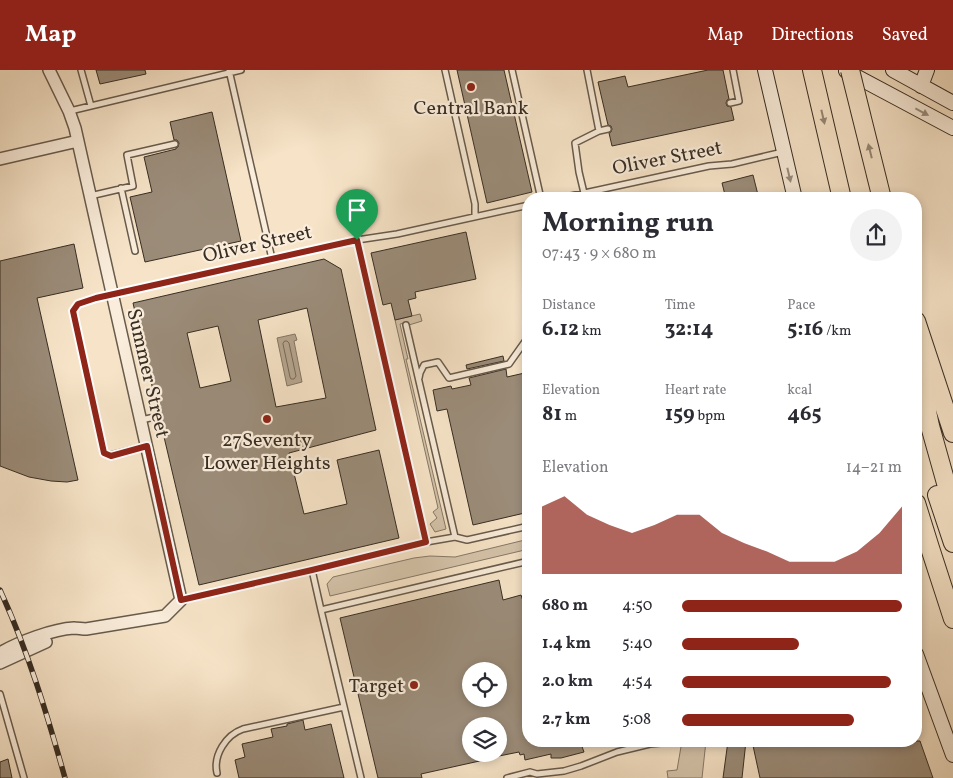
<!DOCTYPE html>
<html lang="en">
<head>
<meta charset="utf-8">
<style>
	body { margin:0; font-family:Vollkorn,serif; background:#f2f2f3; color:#2b2b33; height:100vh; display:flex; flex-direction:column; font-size:19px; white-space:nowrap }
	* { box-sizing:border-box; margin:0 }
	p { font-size:16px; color:#7c7c81 }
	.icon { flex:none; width:28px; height:28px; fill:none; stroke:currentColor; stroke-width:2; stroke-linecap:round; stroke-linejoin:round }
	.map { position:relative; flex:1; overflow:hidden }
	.details { position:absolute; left:522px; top:122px; width:400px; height:555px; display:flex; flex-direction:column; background:#fff; border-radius:20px; box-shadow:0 2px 8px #0003 }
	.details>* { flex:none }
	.tools { position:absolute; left:462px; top:592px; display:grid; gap:10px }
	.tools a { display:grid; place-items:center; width:45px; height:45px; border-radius:50%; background:#fff; box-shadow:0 2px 8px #0003; font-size:25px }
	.pin { position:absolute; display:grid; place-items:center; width:42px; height:42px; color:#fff; margin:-51px -21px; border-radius:50% 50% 50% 0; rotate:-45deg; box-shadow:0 0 5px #0007 }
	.pin .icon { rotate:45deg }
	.round { display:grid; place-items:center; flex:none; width:52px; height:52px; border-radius:26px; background:#f2f2f3 }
	.head { display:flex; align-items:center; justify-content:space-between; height:85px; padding:0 20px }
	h1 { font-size:28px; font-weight:700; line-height:38px }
	.stats { display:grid; grid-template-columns:repeat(3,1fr); gap:8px; height:85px; padding:5px 20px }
	.stats div { display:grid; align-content:center }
	.stats b { font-size:21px; font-weight:700 }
	.stats small { font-size:14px; font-weight:400 }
	.stats p { font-size:14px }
	.chart { height:140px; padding:10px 20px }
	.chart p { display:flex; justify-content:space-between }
	.chart svg { width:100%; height:90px; margin-top:5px; fill:#8f2418; opacity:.7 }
	ul { padding:0 20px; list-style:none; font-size:16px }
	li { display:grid; grid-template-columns:80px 60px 1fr; align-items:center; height:38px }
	li i { height:12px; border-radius:6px; background:#8f2418 }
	header { display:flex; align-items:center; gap:30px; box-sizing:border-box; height:70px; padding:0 25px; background:#8f2418; color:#fff }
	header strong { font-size:24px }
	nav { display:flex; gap:28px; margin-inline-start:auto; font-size:18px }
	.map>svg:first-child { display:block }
</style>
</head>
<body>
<header>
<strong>Map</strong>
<nav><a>Map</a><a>Directions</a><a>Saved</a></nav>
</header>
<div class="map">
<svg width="953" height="708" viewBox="0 0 953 708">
	<rect width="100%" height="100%" fill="#f7e4c8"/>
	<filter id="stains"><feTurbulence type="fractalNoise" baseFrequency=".004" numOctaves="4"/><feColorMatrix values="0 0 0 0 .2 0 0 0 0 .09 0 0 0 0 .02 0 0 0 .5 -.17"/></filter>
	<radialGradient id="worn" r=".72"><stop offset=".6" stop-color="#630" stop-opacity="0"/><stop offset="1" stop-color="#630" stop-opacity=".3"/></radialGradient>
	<path fill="#d6c5ac" stroke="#867968" d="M420,244L422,251L409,255L408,252L400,254L408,289H406L446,459L435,462L430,454L437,448L433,442L438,438L395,250Z
		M529,469V479L330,526L327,514L333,507L414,488L430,486L455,487Z
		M682,671H706L702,708H668L667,701L677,700Z"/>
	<path fill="#b6a690" stroke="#837664" d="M295,264L297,270L294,271L302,312L287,316L277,268Z"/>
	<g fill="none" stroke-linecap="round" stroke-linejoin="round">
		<path stroke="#766a5a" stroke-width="1" d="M285,271H287L289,273L296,306L294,309H291L290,307L283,274Z"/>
	</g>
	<path fill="#9b8c79" stroke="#372d23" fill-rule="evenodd" d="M96,0H145L146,4L100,14Z
		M457,0H504L532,122L487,133Z
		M708,0H723L729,29L727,30L726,33L727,36L731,37L734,50L612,76L609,63L611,62L612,59L611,56L608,55L598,12L625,6L628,17Z
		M212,42L241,171L145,192L130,127L152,122L144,87L176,79V78L178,77L179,73L177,70H174L170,52Z
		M753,105L759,129H726L722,113Z
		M466,162L476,209L415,222L416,228L408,230L412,246L395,250L391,233L383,235L371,183Z
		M74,174L83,218L37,228L78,410L67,412L51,411L29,407L0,396V191Z
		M324,189L341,199L376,360L289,383L304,444L347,434L337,390L379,380L399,468L199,515L160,350L163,348V345L161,342H158L133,233ZM307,238L326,328L276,337L258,250ZM218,256L231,311L200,318L187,263Z
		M503,286L504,291L467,299L466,295Z
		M506,299L507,307L529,302V442L473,455L447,339L437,341L433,320L451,316L452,319L471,315L469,308Z
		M499,510L503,530L521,525L523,531L529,530V671H580L584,682L561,688H551V684L525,690L524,684L520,685L519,682L499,686V656H471V684H493V688L421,704L422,708H378L340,548ZM471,601H499V629H471Z
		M303,650L305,660L331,654L344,708H239L235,690L245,687L242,674L273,667L271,659L287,656V654Z
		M728,671H746L742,708H723Z
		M752,671H920L933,708H760Z
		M8,689L12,708H0V692Z"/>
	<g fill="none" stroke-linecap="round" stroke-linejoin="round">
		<defs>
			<path id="service" d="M81,0L91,36
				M229,0L272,189
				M445,0L475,134V146
				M512,0L541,129
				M587,0L599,61L608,59
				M730,33L739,31L733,0
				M70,41L241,0
				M121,118L135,181
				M584,123L579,102L575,73L599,61
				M90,126L133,116L127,85L175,74
				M557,129L709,96L732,94L783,82
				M357,170L426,472
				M406,255L455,467
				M419,308L420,303L424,295L438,292L449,308L509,294L526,270
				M141,350L159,346
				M147,376L111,385L104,383L73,241L78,234L96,228L357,170L397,164L529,135
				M312,500L321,540
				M181,530L312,500L426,472L455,467L467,470L529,456
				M0,624L24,708
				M217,703C213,685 226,665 243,659L344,637
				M361,708L321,540L529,491
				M507,708L530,702L537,704L564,701L581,696L617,682L650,674L661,673"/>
			<path id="tertiary" d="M0,89L78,71
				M0,583C19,572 53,559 74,558C78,558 82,559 86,559L165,546L181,530L75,58L69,41L49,0
				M0,593L46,572"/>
			<path id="secondary" d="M765,0L795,129
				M893,0L953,33
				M846,1L953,58
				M921,16L927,0
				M916,584L953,685"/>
			<path id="motorway" d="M812,0L842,129
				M916,251L953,363
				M916,288L930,356L953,438
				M937,425L953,473
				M916,433L930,478L953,549"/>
		</defs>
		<use href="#service" stroke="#675b4c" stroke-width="8"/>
		<use href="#tertiary" stroke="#675b4c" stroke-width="14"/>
		<use href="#secondary" stroke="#372d23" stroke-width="16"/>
		<use href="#motorway" stroke="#372d23" stroke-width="20"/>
		<use href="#service" stroke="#faeddb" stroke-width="5"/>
		<use href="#tertiary" stroke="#faeddb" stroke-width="11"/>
		<use href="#secondary" stroke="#faeddb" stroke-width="14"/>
		<use href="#motorway" stroke="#f7e4c8" stroke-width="18"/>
		<defs>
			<path id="rail" d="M0,520C28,581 47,644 65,708"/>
		</defs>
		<use href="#rail" stroke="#372d23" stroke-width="5.5"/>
		<use href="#rail" stroke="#faeddb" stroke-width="4" stroke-dasharray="11" stroke-linecap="butt"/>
		<defs>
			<path id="motorway-bridge" d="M850,0L882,129"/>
		</defs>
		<use href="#motorway-bridge" stroke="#372d23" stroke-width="20" stroke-linecap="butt"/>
		<use href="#motorway-bridge" stroke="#f7e4c8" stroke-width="18"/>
	</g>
	<defs><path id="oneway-solid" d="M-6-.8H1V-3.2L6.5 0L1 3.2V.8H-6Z" transform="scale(1.25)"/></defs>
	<g fill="#988d7f">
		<use href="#oneway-solid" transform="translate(922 42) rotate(28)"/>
		<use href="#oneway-solid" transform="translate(789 105) rotate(77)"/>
	</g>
	<g fill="#978876">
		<use href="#oneway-solid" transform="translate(823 47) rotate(77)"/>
		<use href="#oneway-solid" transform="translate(870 81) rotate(-104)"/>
	</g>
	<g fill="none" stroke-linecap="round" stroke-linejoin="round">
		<defs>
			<path id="route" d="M357,170L426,472L312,500L181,530L147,376L111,386L104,383L73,241L78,234L96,228Z"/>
		</defs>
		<use href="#route" stroke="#fff" stroke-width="10"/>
		<use href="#route" stroke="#8f2418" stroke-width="6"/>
	</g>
	<g fill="#8f2418" stroke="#faeddb" stroke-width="2">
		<circle cx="471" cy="17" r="5"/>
		<circle cx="267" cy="349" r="5"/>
		<circle cx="414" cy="615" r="5"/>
	</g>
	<g text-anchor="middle" stroke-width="4.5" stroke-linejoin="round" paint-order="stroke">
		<g font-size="20" fill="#372d23" stroke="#faeddb">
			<text x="471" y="44">Central Bank</text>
			<text x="267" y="376">27Seventy<tspan x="267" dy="23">Lower Heights</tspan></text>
			<text x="404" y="622" text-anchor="end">Target</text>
		</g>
		<g font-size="20" fill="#372d23" stroke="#faeddb">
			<text transform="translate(667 87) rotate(-11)" y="7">Oliver Street</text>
			<text transform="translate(257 173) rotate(-13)" y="7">Oliver Street</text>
			<text transform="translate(149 303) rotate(77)" y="7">Summer Street</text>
		</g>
	</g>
	<rect width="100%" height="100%" filter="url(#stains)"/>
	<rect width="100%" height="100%" fill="url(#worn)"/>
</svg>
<div class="tools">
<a><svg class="icon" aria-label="locate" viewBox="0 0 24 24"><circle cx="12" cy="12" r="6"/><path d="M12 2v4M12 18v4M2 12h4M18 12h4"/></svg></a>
<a><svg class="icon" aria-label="layers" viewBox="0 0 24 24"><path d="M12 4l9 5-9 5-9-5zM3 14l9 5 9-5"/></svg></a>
</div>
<div class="pin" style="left:357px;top:170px;background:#1e9e55"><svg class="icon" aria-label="arrive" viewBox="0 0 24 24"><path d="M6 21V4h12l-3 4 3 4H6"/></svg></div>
<section class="details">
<div class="head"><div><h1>Morning run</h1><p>07:43 · 9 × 680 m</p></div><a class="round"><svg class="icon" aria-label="share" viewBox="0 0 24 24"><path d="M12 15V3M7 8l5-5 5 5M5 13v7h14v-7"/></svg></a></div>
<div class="stats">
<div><p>Distance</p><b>6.12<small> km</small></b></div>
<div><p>Time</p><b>32:14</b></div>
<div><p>Pace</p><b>5:16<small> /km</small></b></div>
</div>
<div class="stats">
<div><p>Elevation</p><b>81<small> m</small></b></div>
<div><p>Heart rate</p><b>159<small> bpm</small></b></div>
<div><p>kcal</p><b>465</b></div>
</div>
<div class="chart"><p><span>Elevation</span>14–21 m</p>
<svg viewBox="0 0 160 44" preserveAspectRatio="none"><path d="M0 44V11L10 6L20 15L30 20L40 24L50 20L60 15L70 15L80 24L90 29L100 33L110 38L120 38L130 38L140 33L150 24L160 11V44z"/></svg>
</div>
<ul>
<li><b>680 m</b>4:50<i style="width:100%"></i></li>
<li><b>1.4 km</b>5:40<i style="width:53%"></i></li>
<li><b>2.0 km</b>4:54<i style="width:95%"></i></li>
<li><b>2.7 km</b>5:08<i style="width:78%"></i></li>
</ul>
</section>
</div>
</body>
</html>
